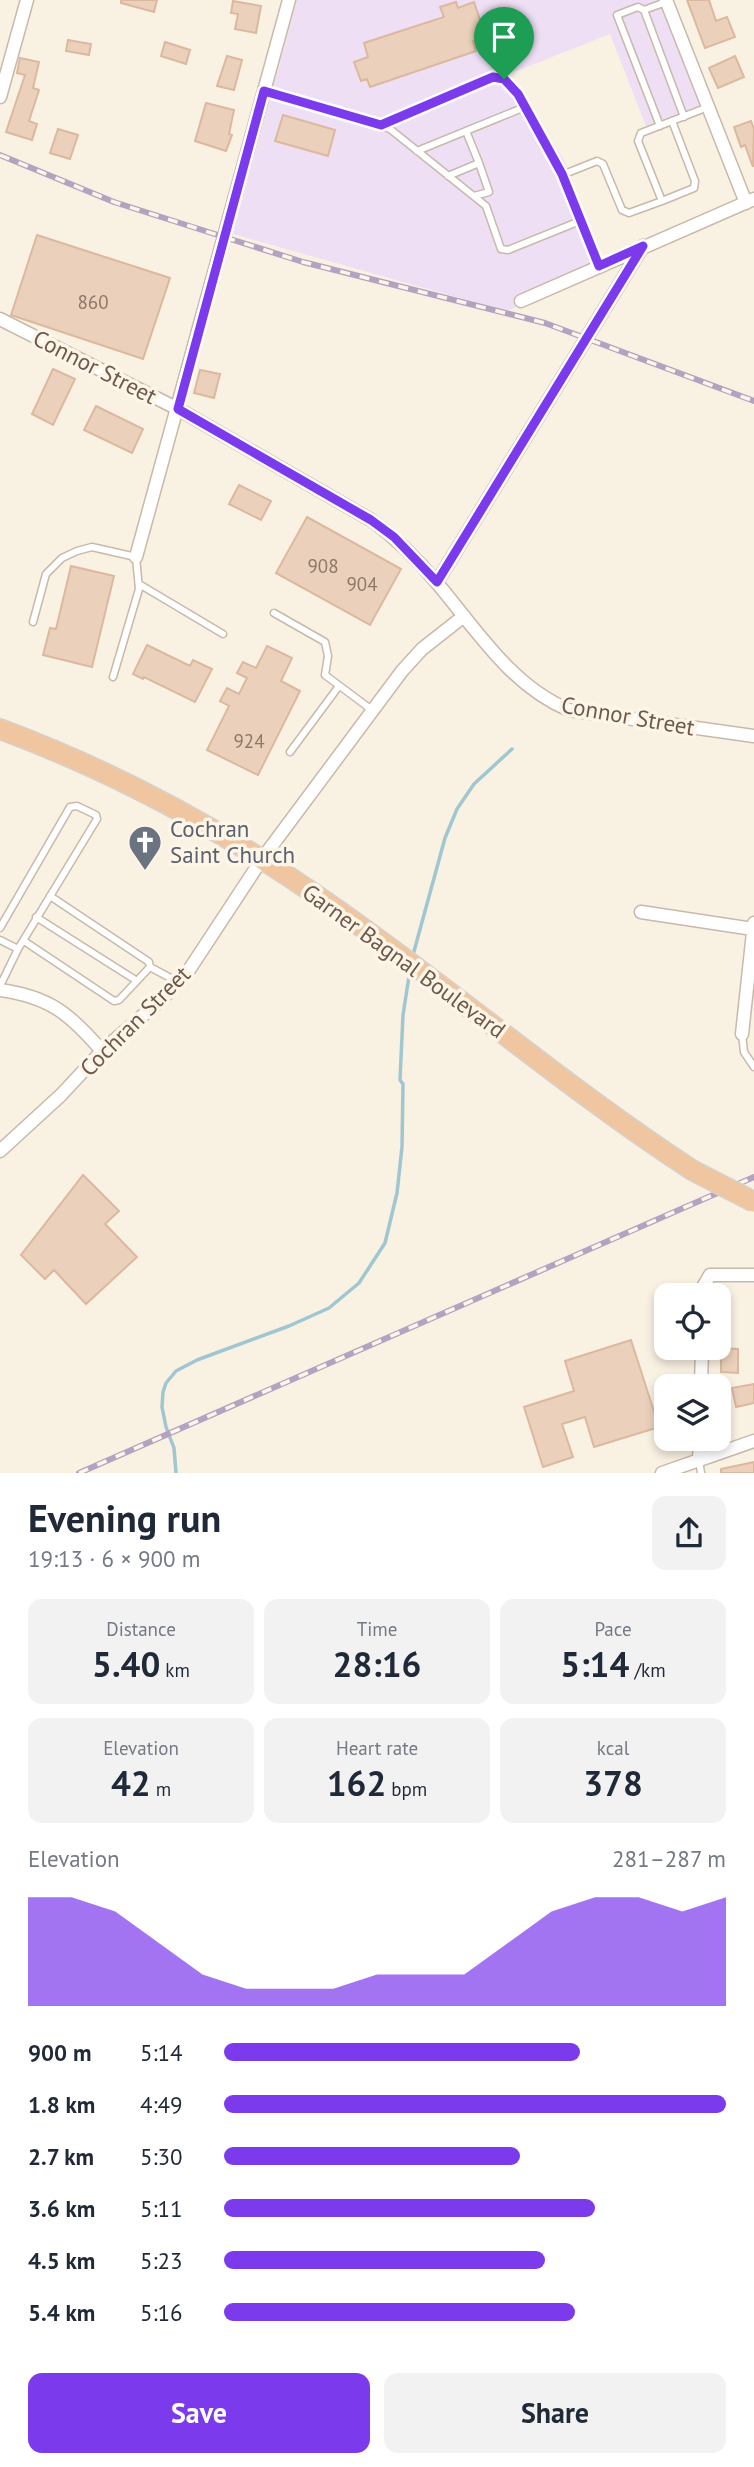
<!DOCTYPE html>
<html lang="en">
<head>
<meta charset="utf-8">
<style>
	body { margin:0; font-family:"PT Sans",sans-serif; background:#f2f2f3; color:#1f2937; height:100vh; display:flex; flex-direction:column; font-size:26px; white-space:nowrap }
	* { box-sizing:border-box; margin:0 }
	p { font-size:23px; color:#747a83 }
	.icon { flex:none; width:38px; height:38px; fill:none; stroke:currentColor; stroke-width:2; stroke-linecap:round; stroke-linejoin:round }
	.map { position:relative; height:1473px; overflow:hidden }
	.sheet { display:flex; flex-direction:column; background:#fff; flex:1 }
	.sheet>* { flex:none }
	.controls { position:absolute; left:654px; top:1283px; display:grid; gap:14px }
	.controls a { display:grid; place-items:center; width:77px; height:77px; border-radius:14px; background:#fff; box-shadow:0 4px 10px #0003; font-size:35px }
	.pin { position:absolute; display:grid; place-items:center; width:60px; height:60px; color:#fff; margin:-72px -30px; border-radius:50% 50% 50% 0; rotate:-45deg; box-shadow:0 0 7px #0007 }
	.pin .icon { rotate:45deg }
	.round { display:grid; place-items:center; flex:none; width:74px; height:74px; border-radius:14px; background:#f2f2f3 }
	.overview { display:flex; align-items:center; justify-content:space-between; height:119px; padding:0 28px }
	h1 { font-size:38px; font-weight:700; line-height:52px }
	.metrics { display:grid; grid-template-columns:repeat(3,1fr); gap:10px; height:119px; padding:7px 28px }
	.metrics div { display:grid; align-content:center; border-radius:14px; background:#f2f2f3; text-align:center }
	.metrics b { font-size:35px; font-weight:700 }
	.metrics small { font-size:19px; font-weight:400 }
	.metrics p { font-size:19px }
	.chart { height:196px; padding:14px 28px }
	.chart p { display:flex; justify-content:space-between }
	.chart svg { width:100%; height:126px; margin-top:7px; fill:#7c3aed; opacity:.7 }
	.button { display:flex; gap:14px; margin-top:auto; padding:14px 28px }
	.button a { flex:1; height:80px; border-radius:14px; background:#7c3aed; color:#fff; font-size:28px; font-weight:700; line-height:80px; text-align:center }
	.button a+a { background:#f2f2f3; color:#1f2937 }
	ul { padding:0 28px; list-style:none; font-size:23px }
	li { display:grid; grid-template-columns:112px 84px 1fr; align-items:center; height:52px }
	li i { height:18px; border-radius:9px; background:#7c3aed }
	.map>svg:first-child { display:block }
</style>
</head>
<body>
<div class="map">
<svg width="754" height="1473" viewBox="0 0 754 1473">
	<rect width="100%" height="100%" fill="#f9f1e2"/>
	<path fill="#eedff5" d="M297,0H659L700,105L646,126L610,34L509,74L564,160L607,272L506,311L233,234Z"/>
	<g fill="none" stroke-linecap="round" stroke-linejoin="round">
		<path stroke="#a0c7d1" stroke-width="3.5" d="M413,955L445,838L457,809L474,784L512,749
			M176,1473L174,1448L166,1427L162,1407L163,1392L166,1383L176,1371L197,1360L289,1326L329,1308L359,1283L385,1243L397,1193L402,1147L403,1084L400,1080L403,1015L410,970"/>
	</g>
	<path fill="#ebd1bc" stroke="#dcb89f" stroke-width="2" d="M121,0H157L154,12L121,3Z
		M687,0H709L716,21L727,17L735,37L705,48Z
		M233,1L261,6L256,33L235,29L238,14L231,13Z
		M456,2L458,8L474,2L486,37L473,41L476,51L370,87L367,79L361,81L354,62L368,57L364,43L444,17L440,7Z
		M68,40L91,44L89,55L66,51Z
		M165,42L190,50L186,64L161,56Z
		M227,56L242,60L234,90L217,86Z
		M735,56L744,77L718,88L709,68Z
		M20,58L39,62L33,88L39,90L29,121L37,124L32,140L6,132L25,75L17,73Z
		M206,103L234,110L229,134L232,135L226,151L195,141Z
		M283,115L335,130L328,156L275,141Z
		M751,121L754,129L753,167L745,145L741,147L734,127Z
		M58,129L78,135L70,159L50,153Z
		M37,235L170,278L143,359L11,315Z
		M53,369L75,379L53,425L32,414Z
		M200,370L220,374L214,398L194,393Z
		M96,406L143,429L132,453L84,430Z
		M239,485L271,501L261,520L229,504Z
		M307,517L401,569L370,625L276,573Z
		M71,566L114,576L92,667L43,655L50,628L56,629Z
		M147,645L190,666L193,660L212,669L195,702L144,677L143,679L133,674Z
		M267,646L292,658L281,681L300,691L258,775L207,750L229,706L220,701L227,688L239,694L247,678L237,673L243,662L256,668Z
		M83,1175L119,1211L105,1224L137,1257L86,1304L54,1270L45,1279L21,1255Z
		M631,1340L659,1427L594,1447L585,1417L562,1424L573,1457L543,1467L524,1407L574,1391L565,1361Z
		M721,1348L738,1349V1373L721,1372Z
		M754,1384V1403L736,1407L732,1388Z
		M754,1462V1473H721V1469Z"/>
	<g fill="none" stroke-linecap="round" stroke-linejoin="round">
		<defs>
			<path id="service" d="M644,10L666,2
				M264,91L381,125
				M660,126L617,15L638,7L644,10L684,117
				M417,151L525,107
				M562,175L518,94L504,79L493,77L381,125L390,129L486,206L501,249L508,250L580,221
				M448,176L479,163L466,131
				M474,196L489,192L479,163
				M662,201L694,188L695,181L672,121
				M599,266L562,175L597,161L603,164L622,210L629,213L662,201L638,141L641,133L708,107
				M139,584L223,634
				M274,613L325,642L328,656L325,675L372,710
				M33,622L46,574L62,558L77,551L92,547L136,557L139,589L113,677
				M290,752L339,686
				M36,917L137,981
				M0,928L70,807L77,806L96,815L97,819L18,949L0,986
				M0,940L18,949
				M24,941L114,1001L119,1000L150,967L149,962L50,896
				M150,967L178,982
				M742,1034L744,1052L754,1067
				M699,1460L701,1473"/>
			<path id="minor" d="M666,0L746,203
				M0,97L27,0
				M521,301L754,199
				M0,319L178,409L371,520C396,538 418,560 437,583C476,629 511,686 569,710L754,736
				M136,557L289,0
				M437,582L643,246
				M641,912L753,929
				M0,990C50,997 70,1014 102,1051
				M742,1034L754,923
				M0,1151L61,1095L102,1051L163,998L189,970L262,859L402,671L422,649L464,616
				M703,1295V1287L710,1275H754
				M701,1386L702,1348
				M699,1460L700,1438
				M662,1473L754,1441"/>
			<path id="trunk" d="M0,729C113,771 219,828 319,897C446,984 563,1086 692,1170"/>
		</defs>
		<use href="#service" stroke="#c8b9aa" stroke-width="9"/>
		<use href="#minor" stroke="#c8b9aa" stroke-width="15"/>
		<use href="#trunk" stroke="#d6d1cd" stroke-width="22"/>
		<use href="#service" stroke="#fff" stroke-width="6"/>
		<use href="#minor" stroke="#fff" stroke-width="12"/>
		<use href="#trunk" stroke="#efc6a0" stroke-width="19"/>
		<defs>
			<path id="rail" d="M0,155L114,202L224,237L303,262L545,323L754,401
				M79,1473L754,1177"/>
		</defs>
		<use href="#rail" stroke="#b4a3c0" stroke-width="6"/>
		<use href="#rail" stroke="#fdf5e7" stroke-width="3.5" stroke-dasharray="10" stroke-linecap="butt"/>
		<defs>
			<path id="trunk-bridge" d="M692,1170L754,1202"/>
		</defs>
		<use href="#trunk-bridge" stroke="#d6d1cd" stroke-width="22" stroke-linecap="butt"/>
		<use href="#trunk-bridge" stroke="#efc6a0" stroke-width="19"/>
	</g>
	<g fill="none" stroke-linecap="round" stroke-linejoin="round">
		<defs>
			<path id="route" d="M493,77L504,79L518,94L562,174L599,266L643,246L437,582L394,537L371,520L178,409L264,91L381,125Z"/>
		</defs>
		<use href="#route" stroke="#fff" stroke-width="14"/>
		<use href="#route" stroke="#7c3aed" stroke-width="9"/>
	</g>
	<defs>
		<symbol id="church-pin" viewBox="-11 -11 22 30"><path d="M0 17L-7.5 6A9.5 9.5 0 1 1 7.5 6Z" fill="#6b7280" stroke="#fdf5e7"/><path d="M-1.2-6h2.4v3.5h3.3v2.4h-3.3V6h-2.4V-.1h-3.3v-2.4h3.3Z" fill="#fff"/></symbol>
	</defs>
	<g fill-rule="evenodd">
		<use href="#church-pin" x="126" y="823" width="38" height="52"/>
	</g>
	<g text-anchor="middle" stroke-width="7" stroke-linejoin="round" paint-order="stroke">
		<g font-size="19" fill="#8d7767">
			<text x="93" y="309">860</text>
			<text x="323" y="573">908</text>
			<text x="362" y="591">904</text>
			<text x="249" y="748">924</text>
		</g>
		<g font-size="23" fill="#6e594b" stroke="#fdf5e7">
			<text transform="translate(95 367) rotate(27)" y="8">Connor Street</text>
			<text transform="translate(628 716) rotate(10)" y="8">Connor Street</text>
			<text transform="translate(404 961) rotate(36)" y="8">Garner Bagnal Boulevard</text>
			<text transform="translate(135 1021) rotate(-45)" y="8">Cochran Street</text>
		</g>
		<g font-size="23" fill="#5b616d" stroke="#fdf5e7" text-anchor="start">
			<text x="170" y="837">Cochran<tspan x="170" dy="26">Saint Church</tspan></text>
		</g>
	</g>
</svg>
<div class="controls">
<a><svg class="icon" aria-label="locate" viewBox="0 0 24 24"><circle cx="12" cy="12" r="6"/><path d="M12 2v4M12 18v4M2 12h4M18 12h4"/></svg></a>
<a><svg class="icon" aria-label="layers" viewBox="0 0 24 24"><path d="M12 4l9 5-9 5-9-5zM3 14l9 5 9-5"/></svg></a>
</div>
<div class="pin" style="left:504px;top:79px;background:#1e9e55"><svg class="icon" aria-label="arrive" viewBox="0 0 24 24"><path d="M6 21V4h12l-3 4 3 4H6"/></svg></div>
</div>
<section class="sheet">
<div class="overview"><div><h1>Evening run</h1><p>19:13 · 6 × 900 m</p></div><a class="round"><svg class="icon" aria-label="share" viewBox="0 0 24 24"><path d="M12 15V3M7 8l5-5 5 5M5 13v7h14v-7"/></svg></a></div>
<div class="metrics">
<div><p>Distance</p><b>5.40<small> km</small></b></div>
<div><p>Time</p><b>28:16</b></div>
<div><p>Pace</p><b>5:14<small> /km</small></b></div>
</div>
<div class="metrics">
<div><p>Elevation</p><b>42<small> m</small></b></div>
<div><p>Heart rate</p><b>162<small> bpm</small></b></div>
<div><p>kcal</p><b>378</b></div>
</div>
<div class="chart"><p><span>Elevation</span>281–287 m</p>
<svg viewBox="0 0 160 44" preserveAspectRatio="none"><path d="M0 44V6L10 6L20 11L30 22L40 33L50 38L60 38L70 38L80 33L90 33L100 33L110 22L120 11L130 6L140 6L150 11L160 6V44z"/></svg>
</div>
<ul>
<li><b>900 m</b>5:14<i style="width:71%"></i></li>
<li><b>1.8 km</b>4:49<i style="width:100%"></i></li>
<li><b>2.7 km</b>5:30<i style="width:59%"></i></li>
<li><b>3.6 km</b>5:11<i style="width:74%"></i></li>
<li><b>4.5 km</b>5:23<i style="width:64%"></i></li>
<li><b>5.4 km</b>5:16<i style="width:70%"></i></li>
</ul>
<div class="button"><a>Save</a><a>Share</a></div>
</section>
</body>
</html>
